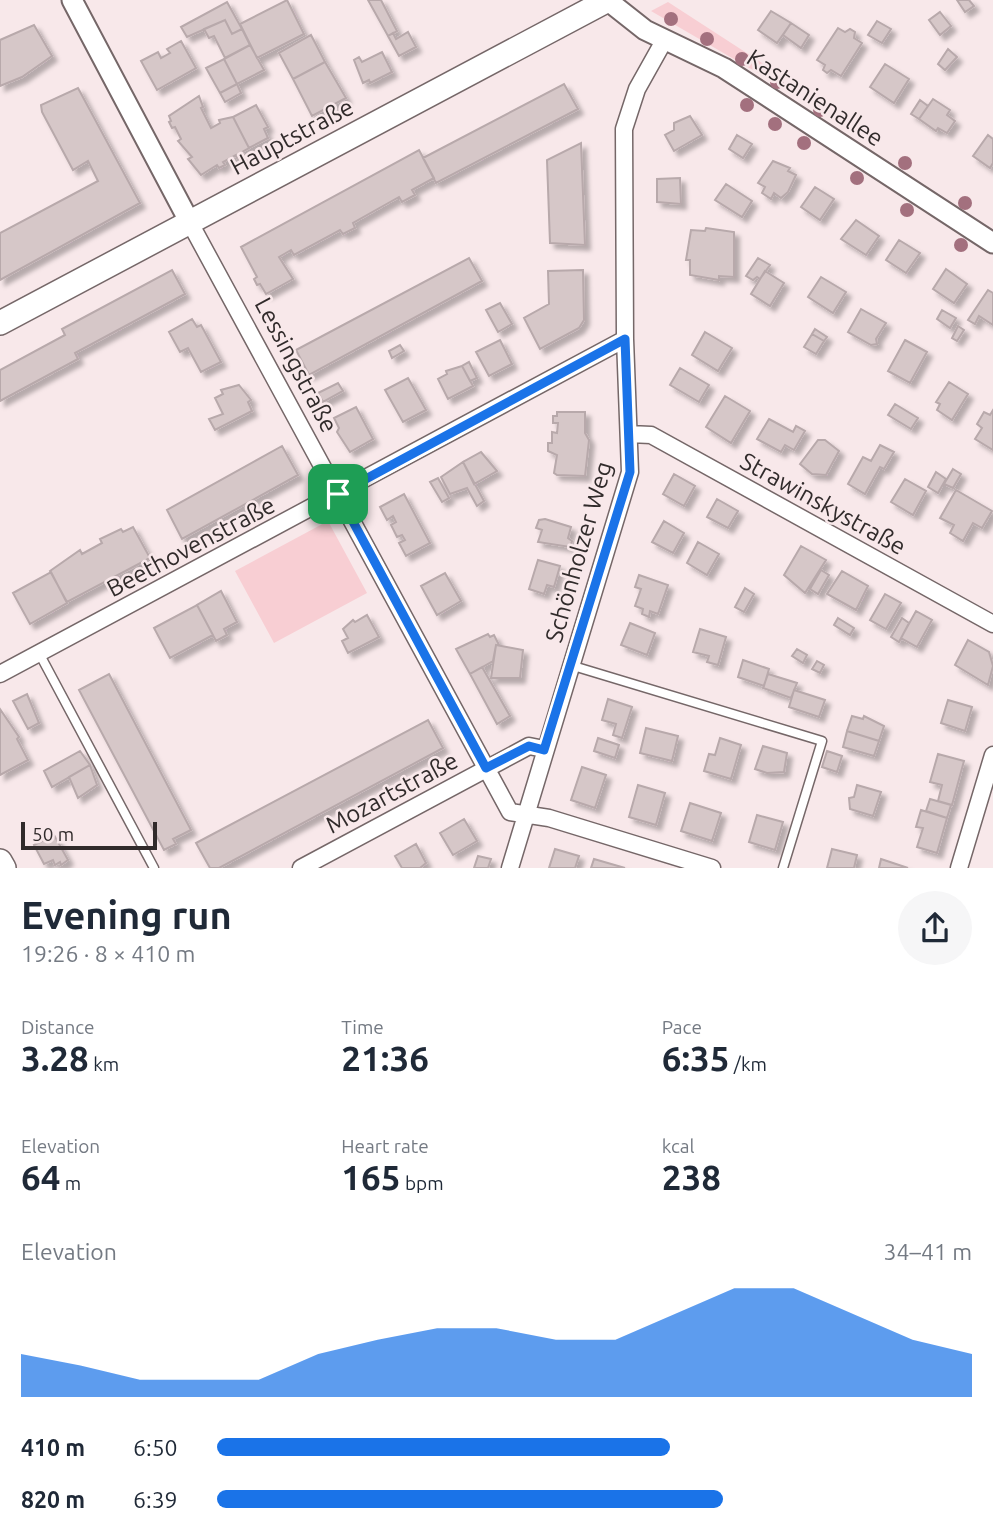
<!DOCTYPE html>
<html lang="en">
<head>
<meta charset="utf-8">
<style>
	body { margin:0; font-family:Ubuntu,sans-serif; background:#f6f6f7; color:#1f2937; height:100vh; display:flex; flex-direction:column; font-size:26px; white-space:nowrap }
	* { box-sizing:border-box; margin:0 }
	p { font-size:23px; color:#747a83 }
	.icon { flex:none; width:38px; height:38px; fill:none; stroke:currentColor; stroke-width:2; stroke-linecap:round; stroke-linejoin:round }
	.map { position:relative; height:868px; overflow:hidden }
	.panel { display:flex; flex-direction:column; background:#fff; flex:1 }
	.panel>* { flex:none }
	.scale { position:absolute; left:21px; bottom:18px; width:136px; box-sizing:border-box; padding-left:7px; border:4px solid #312b2b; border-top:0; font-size:19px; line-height:24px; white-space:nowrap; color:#312b2b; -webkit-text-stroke:5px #f8e8ea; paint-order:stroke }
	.pin { position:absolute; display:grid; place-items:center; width:60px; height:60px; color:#fff; margin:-30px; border-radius:14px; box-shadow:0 4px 10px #0006 }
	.round { display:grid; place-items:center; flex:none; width:74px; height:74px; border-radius:37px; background:#f6f6f7 }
	.head { display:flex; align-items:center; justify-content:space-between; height:119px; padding:0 21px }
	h1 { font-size:38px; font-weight:700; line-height:52px }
	.metrics { display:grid; grid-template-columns:repeat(3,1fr); gap:10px; height:119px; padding:7px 21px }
	.metrics div { display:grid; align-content:center }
	.metrics b { font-size:35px; font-weight:700 }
	.metrics small { font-size:19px; font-weight:400 }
	.metrics p { font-size:19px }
	.chart { height:196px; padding:14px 21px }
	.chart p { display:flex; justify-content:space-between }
	.chart svg { width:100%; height:126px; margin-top:7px; fill:#1a73e8; opacity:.7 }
	ul { padding:0 21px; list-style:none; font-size:23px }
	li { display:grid; grid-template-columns:112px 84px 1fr; align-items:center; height:52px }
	li i { height:18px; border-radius:9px; background:#1a73e8 }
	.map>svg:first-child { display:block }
</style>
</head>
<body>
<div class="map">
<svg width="993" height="868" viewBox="0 0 993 868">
	<defs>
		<filter id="shadow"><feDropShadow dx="5" dy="5" stdDeviation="2" flood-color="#0004"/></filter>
	</defs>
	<rect width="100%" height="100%" fill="#f8e8ea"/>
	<path fill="#f8ced3" d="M668,2L765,65L758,73L651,11Z
		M328,521L367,593L274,643L235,571Z"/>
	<path fill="#d6c7c8" stroke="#b8a9ab" stroke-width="2" filter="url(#shadow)" d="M287,0L304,34L257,58L240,24Z
		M368,0H381L397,31L388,36Z
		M957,0H969L974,6L965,12Z
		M227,2L242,29L232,34L225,20L187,37L181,27Z
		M771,11L791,23L777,43L758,30Z
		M940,12L951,26L940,35L929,20Z
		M225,20L232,34L242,29L250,45L225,58L214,36L209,38L204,29Z
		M877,21L891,29L882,43L868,35Z
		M791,23L809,35L801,48L783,35Z
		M34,25L52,56L22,77L0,86V40Z
		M838,28L845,32L850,29L855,32L854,38L862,43L841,76L831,70L827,73L823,70L825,65L817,60Z
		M408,32L416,47L399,56L388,36L393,33L396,39Z
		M311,35L325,62L293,79L279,53Z
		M181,41L196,68L157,90L141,61L158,52L161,58L170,53L167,49Z
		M250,45L264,70L237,84L224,59Z
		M948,49L957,57L945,70L938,64Z
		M382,52L392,72L370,83L369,80L363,83L354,60L359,57L362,62Z
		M224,59L237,84L220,93L206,68Z
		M325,62L346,98L312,116L293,79Z
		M885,64L909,79L894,103L870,87Z
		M237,84L241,93L225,102L220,93Z
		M564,84L578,109L436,183L423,158Z
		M78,88L140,203L0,280V233L98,181L88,161L73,170L42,112L41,105Z
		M199,96L203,107L201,108L211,128L220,123L219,120L233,117L249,148L242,152L244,155L237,158L236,155L223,162L225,165L219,168L217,165L201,175L188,159L192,157L178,141L181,139L175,127L172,128L169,122L171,121L169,116Z
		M933,99L950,110L947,115L955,121L947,133L938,128L936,131L919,119Z
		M920,100L928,106L919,119L911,114Z
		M256,105L268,127L264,129L268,138L249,148L233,117Z
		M690,116L702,135L674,151L665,135L674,130V123Z
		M737,135L752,144L743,158L729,149Z
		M988,135L993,139V163L990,168L973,156Z
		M581,143L585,245L550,243L547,160Z
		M419,150L434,178L412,190L415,195L402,202L399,197L353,223L355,228L343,234L340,230L294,255L291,250L279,257L293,279L266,294L260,284L257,285L254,279L257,277L241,247Z
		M773,161L790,168L788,171L796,175L788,192L781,198L774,193L771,199L762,193L765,187L758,183Z
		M680,178L681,204L657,202V179Z
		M726,184L752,201L742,217L715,200Z
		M815,187L834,199L820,220L801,207Z
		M856,220L879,236L866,255L841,239Z
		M706,228L734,232V277L719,276V280L690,275V260H686L691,230L705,231Z
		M899,240L920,253L906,273L886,260Z
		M469,258L482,281L309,375L296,350Z
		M758,258L770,265L760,279L757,277L753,280L746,276Z
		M946,269L967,284L954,303L933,289Z
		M172,270L185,294L75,353L78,359L0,401V370L65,335L62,329Z
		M583,270L584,320L579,328L540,349L524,318L549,304L548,271Z
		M765,271L784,283L770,306L751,294Z
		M821,277L846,292L833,313L808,297Z
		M988,290L993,293V325L979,316L975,324L968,320Z
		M500,303L512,324L498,332L486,310Z
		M861,309L886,323L876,339L877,344L871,345L848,332Z
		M942,310L956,318L950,328L937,319Z
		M192,319L197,327L201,325L221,362L201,372L188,348L180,352L169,332Z
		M958,326L964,330L957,341L952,338Z
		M815,329L827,337L824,341L812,334Z
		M705,332L732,348L718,371L692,355Z
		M812,334L824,341L816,354L804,347Z
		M500,340L512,364L489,376L476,352Z
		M905,340L927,352L910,383L888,371Z
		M400,345L404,351L392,358L389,351Z
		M469,362L477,378L470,381L462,366Z
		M462,366L473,386L448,399L438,379L447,374L446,371Z
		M680,368L709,385L699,402L670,385Z
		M408,378L426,410L403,422L385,390Z
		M949,382L968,394L952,420L937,410L940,404L936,402Z
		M338,383L343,391L323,402L318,393Z
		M239,385L251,400L248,402L252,411L215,430L209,419L223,414L215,398L223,394L221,390Z
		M725,396L750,411L731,443L706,427Z
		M895,404L918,418L911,429L888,415Z
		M356,407L373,439L350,452L337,432L339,428L334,418Z
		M993,410V450L975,439L982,428L977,424L984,412L990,415Z
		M557,412H585V433L589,440L585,476L557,475L554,473L557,455L548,451V443H552V432L557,433L558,423H553V416H557Z
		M769,419L793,432L796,426L805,431L794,450L785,445L781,452L757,439Z
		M818,440H825L839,451L826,475L812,474L800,464Z
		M880,445L894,452L884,469L880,467L865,494L848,484L863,457L871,461Z
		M282,446L298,475L182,539L167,510Z
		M481,452L497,471L474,484L463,462Z
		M463,462L484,501L477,506L467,488L450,494L441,477Z
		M953,469L961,474L953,488L944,484Z
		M936,472L946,479L938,493L928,487Z
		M674,474L695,486L684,506L663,494Z
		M438,478L449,498L442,502L430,482Z
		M905,479L926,491L913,515L891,502Z
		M956,490L992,511L982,528L973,523L963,541L950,533L954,525L940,518Z
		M404,494L430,543L406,556L399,543L405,540L402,535L397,537L391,525L396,522L393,516L387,520L380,507Z
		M717,499L738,511L728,528L707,517Z
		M545,519L571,527L568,538L572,541L570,547L538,542L542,530L536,528L539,520Z
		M664,521L684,533L673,553L652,542Z
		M133,527L150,558L67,602L50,571L80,550L82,554L102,543L100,539L121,529L123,532Z
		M698,542L719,554L707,575L687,563Z
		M801,546L826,560L805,593L784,575Z
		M538,560L560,566L554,587L547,585L544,594L529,589Z
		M821,570L829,575L818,594L810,589Z
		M842,571L868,586L856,610L827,594Z
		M51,572L67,603L30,624L13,593Z
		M445,573L461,601L437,615L421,586Z
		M639,575L668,585L658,614L650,611L649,617L642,614L643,609L635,606L641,589L635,587Z
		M745,588L754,594L744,612L735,607Z
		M221,591L237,622L224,629L227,635L216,641L197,605Z
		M885,594L901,603L886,629L870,620Z
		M197,605L213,635L170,658L154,628Z
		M916,611L932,620L917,647L901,638Z
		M367,615L379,637L348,653L342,641L348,638L343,629L353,620L355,622Z
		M838,618L854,628L850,635L834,625Z
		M902,618L909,623L899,642L891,637Z
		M630,623L655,633L647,655L621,645Z
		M700,629L726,637L718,665L707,662L709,656L693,652Z
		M488,634L490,637L494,635L499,645H496L493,661L470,674L456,649Z
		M968,640L989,652L993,666L988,685L955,665Z
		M496,645L523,650L520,678H491Z
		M797,649L807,655L803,663L792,656Z
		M743,660L769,669L764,686L738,677Z
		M817,661L824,665L820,673L812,669Z
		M482,667L510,716L497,724L470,674Z
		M109,674L191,830L173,839L176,844L164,850L79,690Z
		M768,674L797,683L791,698L763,688Z
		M794,690L825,700L819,717L789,707Z
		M27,694L39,723L28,729L13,701Z
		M608,699L632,707L622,738L613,735L616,724L602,720Z
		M948,700L972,707L965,731L941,723Z
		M0,709L19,737L17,739L28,760L0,775Z
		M852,716L863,719L864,716L884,726L879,741L847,731Z
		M428,720L443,748L219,868H210L196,843Z
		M646,728L678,736L672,761L640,753Z
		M847,731L879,741L874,756L843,747Z
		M598,738L619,745L615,758L594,751Z
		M720,738L741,745L731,779L704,771L709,754L715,755Z
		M763,746L787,753L784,772L767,773L755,769Z
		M80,751L90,765L52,787L44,771Z
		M827,751L842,756L837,772L822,767Z
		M938,754L964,761L952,805L938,801L942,785L930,782Z
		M90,765L97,785L78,798L69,777Z
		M582,767L606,775L595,808L571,800Z
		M638,785L665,793L656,825L629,817Z
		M857,785L881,792L873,816L850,809L849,798L854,797Z
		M930,799L951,805L947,818L926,811Z
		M690,803L721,813L712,841L681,831Z
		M921,810L947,818L937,853L917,847L923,828L916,827Z
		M757,815L783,822L775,850L749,842Z
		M464,819L477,841L453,855L440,833Z
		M54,835L68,860L61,865L60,862L55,865L53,860L44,864L34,845Z
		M416,844L426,863L420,868H402L395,856Z
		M555,849L579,856L575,868H549Z
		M832,849L857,855L854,868H827Z
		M478,856L491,859L488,868H474Z
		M594,859L625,868H591Z
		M881,859L908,868H879Z"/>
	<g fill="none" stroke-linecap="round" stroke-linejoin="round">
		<defs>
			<path id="service" d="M39,653L154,868
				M570,665L822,741L783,868"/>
			<path id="minor" d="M189,221L510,812L549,818L712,868
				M629,434L651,435L993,624
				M0,674L625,339
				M301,868L529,746L544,749
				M510,868L630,472L625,339L624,129L637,89L665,39
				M959,868L993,755"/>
			<path id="tertiary" d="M72,0L189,221
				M607,0L645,30L724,68L993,243"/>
			<path id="secondary" d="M0,323L608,0
				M0,861L4,868"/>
		</defs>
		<use href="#service" stroke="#756768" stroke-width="11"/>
		<use href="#minor" stroke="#756768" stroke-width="19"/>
		<use href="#tertiary" stroke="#756768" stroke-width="23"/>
		<use href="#secondary" stroke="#756768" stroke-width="26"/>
		<use href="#service" stroke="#fff" stroke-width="8"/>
		<use href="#minor" stroke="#fff" stroke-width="16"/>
		<use href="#tertiary" stroke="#fff" stroke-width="19"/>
		<use href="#secondary" stroke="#fff" stroke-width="23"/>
	</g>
	<g fill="#a3707e">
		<circle cx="671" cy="19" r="7"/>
		<circle cx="707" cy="39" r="7"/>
		<circle cx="742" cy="59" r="7"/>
		<circle cx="777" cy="82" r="7"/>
		<circle cx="747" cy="105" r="7"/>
		<circle cx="820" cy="110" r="7"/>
		<circle cx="775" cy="124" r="7"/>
		<circle cx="804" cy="143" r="7"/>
		<circle cx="905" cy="163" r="7"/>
		<circle cx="857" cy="178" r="7"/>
		<circle cx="965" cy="203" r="7"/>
		<circle cx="907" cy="210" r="7"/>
		<circle cx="961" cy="245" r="7"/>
	</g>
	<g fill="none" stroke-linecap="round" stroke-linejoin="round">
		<defs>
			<path id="route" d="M625,339L630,472L544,750L529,746L486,768L338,494Z"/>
		</defs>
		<use href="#route" stroke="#fff" stroke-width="14"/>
		<use href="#route" stroke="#1a73e8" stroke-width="9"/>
	</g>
	<g text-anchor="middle" stroke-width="5" stroke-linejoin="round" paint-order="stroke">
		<g font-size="24" fill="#312b2b" stroke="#f8e8ea">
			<text transform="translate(815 98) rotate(33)" y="8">Kastanienallee</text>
			<text transform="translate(292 137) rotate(-28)" y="8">Hauptstraße</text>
			<text transform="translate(296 365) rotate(62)" y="8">Lessingstraße</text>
			<text transform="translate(823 504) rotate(29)" y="8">Strawinskystraße</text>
			<text transform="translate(191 547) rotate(-28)" y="8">Beethovenstraße</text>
			<text transform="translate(579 552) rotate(-74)" y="8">Schönholzer Weg</text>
			<text transform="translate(392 793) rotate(-28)" y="8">Mozartstraße</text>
		</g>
	</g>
</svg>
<div class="scale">50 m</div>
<div class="pin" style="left:338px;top:494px;background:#1e9e55"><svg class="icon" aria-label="arrive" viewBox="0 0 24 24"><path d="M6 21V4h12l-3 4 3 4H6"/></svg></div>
</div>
<section class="panel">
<div class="head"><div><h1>Evening run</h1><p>19:26 · 8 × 410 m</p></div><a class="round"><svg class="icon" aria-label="share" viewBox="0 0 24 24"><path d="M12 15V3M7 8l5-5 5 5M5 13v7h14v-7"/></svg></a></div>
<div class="metrics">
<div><p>Distance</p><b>3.28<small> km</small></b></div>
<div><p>Time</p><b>21:36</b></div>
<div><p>Pace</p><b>6:35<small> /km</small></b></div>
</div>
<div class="metrics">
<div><p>Elevation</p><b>64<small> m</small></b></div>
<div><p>Heart rate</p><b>165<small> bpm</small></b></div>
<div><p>kcal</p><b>238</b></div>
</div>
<div class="chart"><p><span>Elevation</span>34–41 m</p>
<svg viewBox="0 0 160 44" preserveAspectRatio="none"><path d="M0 44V29L10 33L20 38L30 38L40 38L50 29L60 24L70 20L80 20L90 24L100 24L110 15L120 6L130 6L140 15L150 24L160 29V44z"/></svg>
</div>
<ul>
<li><b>410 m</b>6:50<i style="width:60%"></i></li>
<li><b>820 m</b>6:39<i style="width:67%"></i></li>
</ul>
</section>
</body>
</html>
